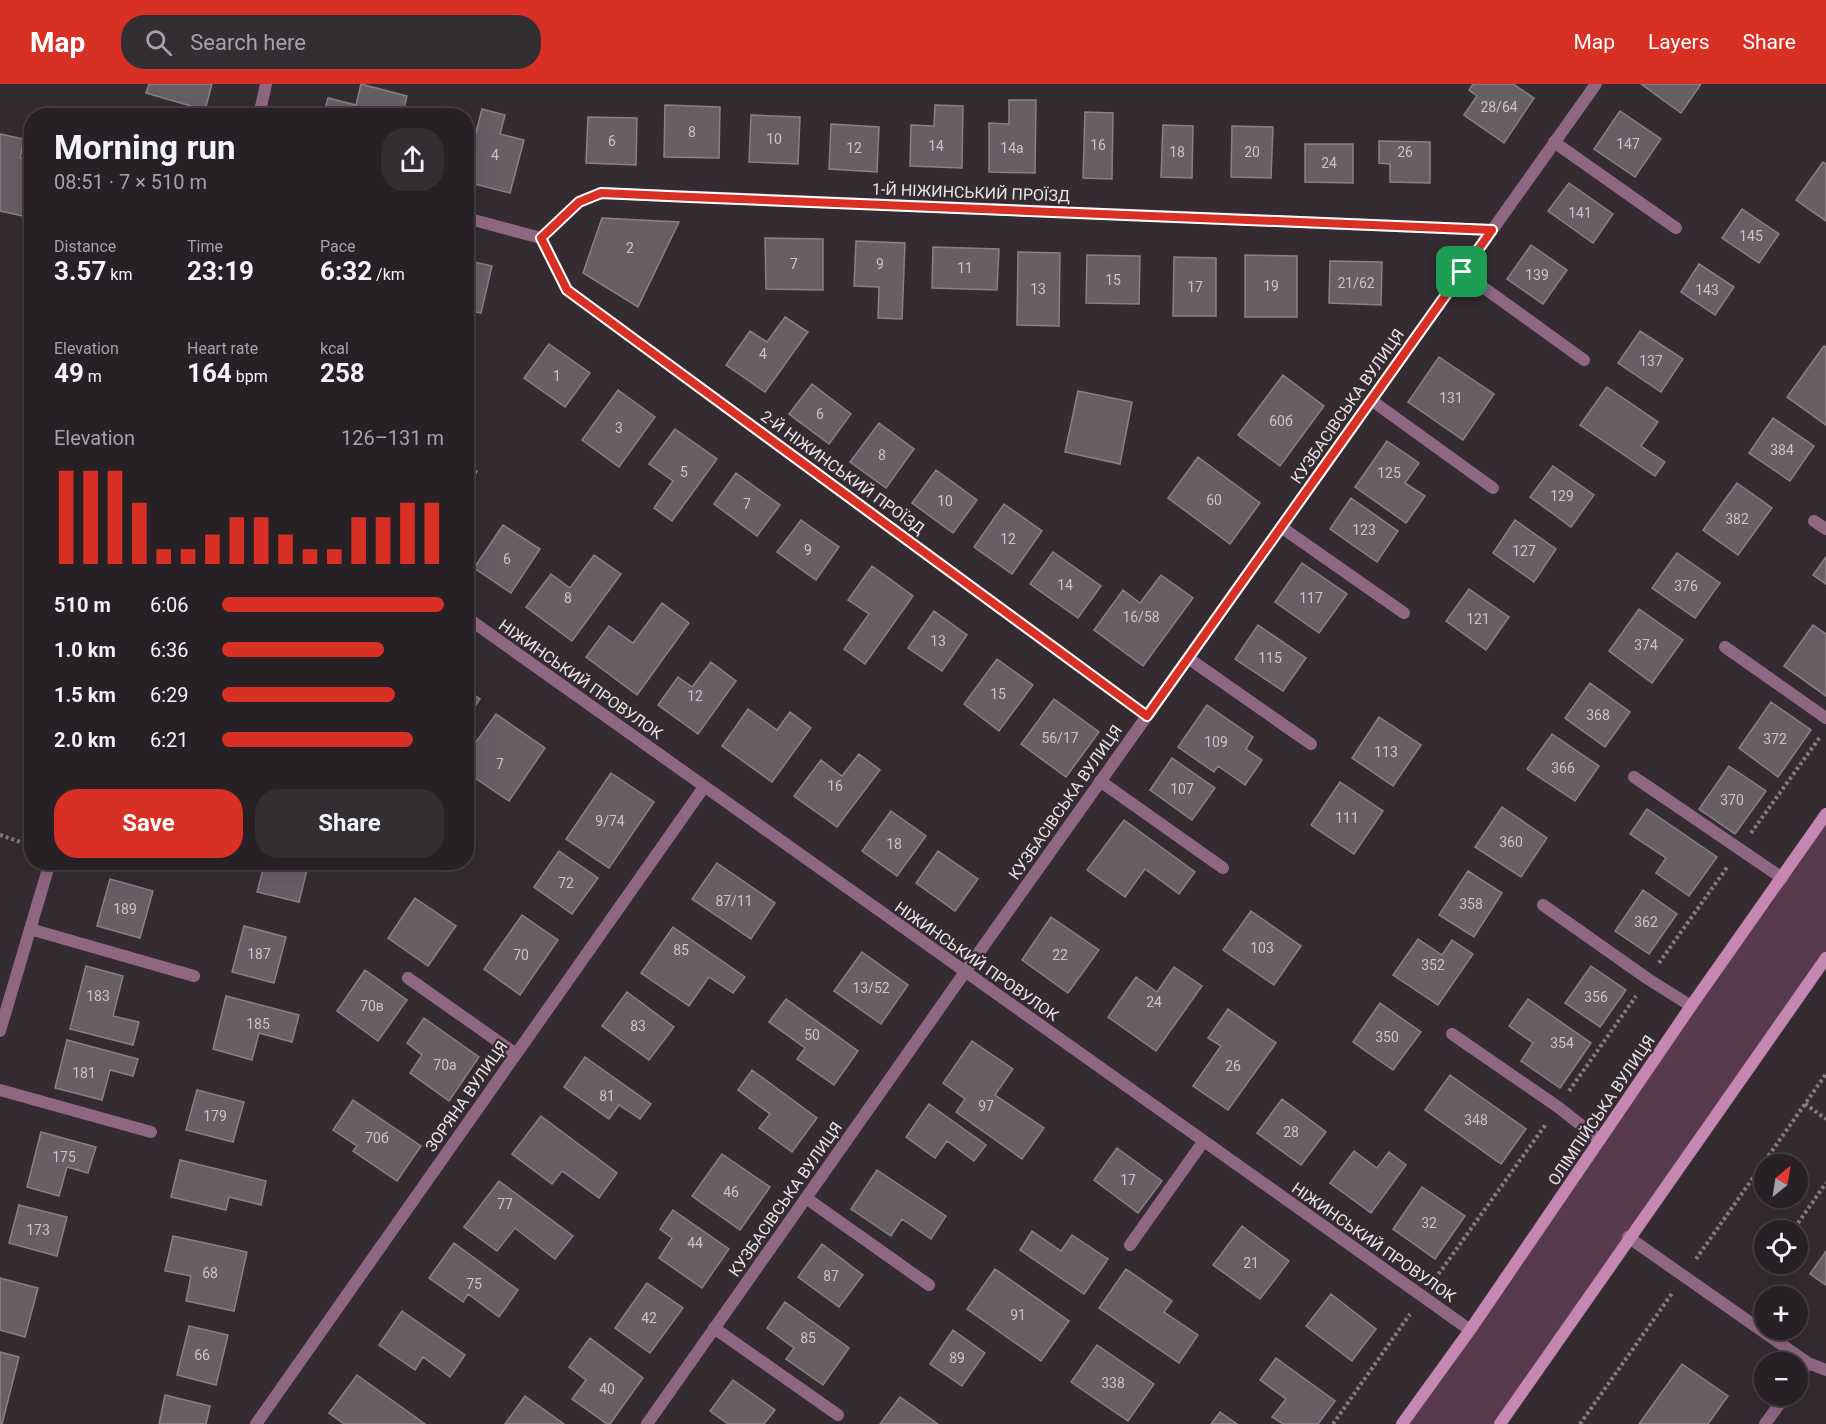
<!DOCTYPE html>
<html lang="en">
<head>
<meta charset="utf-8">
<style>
	body { margin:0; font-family:Roboto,sans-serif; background:#332e32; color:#f1f3f6; height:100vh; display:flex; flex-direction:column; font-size:22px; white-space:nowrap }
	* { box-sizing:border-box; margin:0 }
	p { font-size:20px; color:#a4a3a7 }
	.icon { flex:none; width:33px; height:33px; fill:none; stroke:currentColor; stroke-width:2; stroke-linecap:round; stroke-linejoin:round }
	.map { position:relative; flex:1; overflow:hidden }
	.drawer { position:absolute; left:24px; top:24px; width:450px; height:762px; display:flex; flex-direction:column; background:#272125; border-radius:24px; box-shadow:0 6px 24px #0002,0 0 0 2px #433e42 }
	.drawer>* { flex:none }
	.needle { width:39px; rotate:30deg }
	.controls { position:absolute; left:1754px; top:1070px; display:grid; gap:12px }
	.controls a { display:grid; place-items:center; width:54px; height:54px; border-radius:50%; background:#272125; box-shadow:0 6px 24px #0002,0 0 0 2px #433e42; font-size:30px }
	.pin { position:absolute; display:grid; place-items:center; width:51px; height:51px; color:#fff; margin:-26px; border-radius:12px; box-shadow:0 3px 9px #0006 }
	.round { display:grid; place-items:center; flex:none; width:63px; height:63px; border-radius:24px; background:#332e32 }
	.overview { display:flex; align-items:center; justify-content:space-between; height:102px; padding:0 30px }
	h1 { font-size:33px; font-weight:700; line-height:45px }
	.stats { display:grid; grid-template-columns:repeat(3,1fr); gap:9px; height:102px; padding:6px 30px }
	.stats div { display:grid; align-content:center }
	.stats b { font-size:26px; font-weight:700 }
	.stats small { font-size:16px; font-weight:400 }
	.stats p { font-size:16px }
	.chart { height:168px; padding:12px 30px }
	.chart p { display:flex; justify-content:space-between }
	.chart svg { width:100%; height:108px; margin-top:6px; stroke:#d93025; stroke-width:6 }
	.button { display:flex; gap:12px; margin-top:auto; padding:12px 30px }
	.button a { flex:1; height:69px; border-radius:24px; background:#d93025; color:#fff; font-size:24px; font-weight:700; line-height:69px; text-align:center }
	.button a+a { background:#332e32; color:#f1f3f6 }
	ul { padding:0 30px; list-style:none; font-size:20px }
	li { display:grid; grid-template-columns:96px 72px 1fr; align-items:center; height:45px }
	li i { height:15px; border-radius:8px; background:#d93025 }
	header { display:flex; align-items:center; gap:36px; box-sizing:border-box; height:84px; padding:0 30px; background:#d93025; color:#fff }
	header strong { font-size:28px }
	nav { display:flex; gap:33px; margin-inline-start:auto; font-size:21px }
	.search { width:420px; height:54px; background:#332e32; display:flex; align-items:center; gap:15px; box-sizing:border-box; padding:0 21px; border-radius:24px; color:#a4a3a7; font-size:22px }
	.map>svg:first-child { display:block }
</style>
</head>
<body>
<header>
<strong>Map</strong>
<div class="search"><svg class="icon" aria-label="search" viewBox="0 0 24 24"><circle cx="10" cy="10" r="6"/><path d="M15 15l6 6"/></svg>Search here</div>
<nav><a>Map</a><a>Layers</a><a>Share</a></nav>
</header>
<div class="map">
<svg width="1826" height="1340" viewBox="0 0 1826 1340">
	<rect width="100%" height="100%" fill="#342c31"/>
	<path fill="#583a4f" d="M1826,732V871L1498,1340H1400Z"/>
	<path fill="#685f65" stroke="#8a8187" stroke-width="1.5" d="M149,0H212L205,26L146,9Z
		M361,0L407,12L402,32H323L328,14L356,21Z
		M1473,0H1513L1534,14L1504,59L1464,31L1477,12L1469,6Z
		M1641,0H1701L1681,29Z
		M1009,16H1036L1035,89L989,88V39L1009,40Z
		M665,21L720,23L719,74L664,73Z
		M935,21L963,22L962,84L910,82L911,41L934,42Z
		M482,25L505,31L500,50L524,56L510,109L466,98V87Z
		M1620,27L1661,55L1635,93L1594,65Z
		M1085,28L1113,29L1112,95L1083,94Z
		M751,31L800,33L798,80L749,78Z
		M588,33L637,34L636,81L586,79Z
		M831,40L879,43L877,88L829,85Z
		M1163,41L1193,42L1192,94L1161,93Z
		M1232,42L1273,43L1271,94L1231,93Z
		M0,50L24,55L20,74L32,76V134L0,127Z
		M1379,57L1430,58V99L1390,98V80L1379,79Z
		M1305,60H1353V99L1305,98Z
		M1823,78L1826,80V137L1796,116Z
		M1569,99L1613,130L1593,159L1548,127Z
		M1742,125L1779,150L1759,179L1722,154Z
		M602,134L679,138L638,223L583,189Z
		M765,154L823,155V206L766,205Z
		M856,157L905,159L902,235L878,234L879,203L854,202Z
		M1531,161L1567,186L1543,220L1507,195Z
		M933,163L999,165L997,206L932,204Z
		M1018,168L1060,169L1059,242L1017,241Z
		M1087,171L1140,172L1139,220L1086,219Z
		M1245,171L1297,172V233H1245Z
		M1174,173L1216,174V232H1173Z
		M466,176L492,182L481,229L466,226Z
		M1330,177L1382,178L1381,221L1329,219Z
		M1699,180L1734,203L1715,231L1681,208Z
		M785,233L808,248L765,308L726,281L750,247L767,258Z
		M1640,247L1683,275L1661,308L1618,279Z
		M549,260L590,289L565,323L524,294Z
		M1824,262L1826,263V341L1787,313Z
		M1439,273L1494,310L1463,356L1408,318Z
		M1283,291L1324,322L1280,382L1238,351Z
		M812,300L851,330L829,360L789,330Z
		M1607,303L1658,338L1641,362L1665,378L1655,392L1580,341Z
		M618,306L655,333L619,383L582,356Z
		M1078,307L1132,318L1120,380L1065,368Z
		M1773,334L1814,362L1790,397L1749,369Z
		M879,339L914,365L886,404L850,378Z
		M675,345L717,375L672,437L654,424L673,397L649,380Z
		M1387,357L1419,379L1405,399L1425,412L1406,439L1355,403Z
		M1198,373L1260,419L1230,460L1168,414Z
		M466,382L477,387L466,410Z
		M1553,382L1594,411L1571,443L1530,413Z
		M936,386L977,416L953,449L912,419Z
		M736,389L780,421L757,452L714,420Z
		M1737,399L1772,424L1738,471L1703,446Z
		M1351,414L1398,447L1377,478L1330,445Z
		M1004,420L1042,447L1012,490L974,463Z
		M801,436L839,463L816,496L777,468Z
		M1515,436L1556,465L1534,498L1493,469Z
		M503,441L540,465L511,509L474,484Z
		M1053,468L1101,502L1078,534L1030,500Z
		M1677,469L1720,499L1695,534L1652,504Z
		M594,471L621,490L572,557L526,523L551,490L570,504Z
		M1826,473V500L1813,491Z
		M1302,479L1347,510L1319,549L1275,518Z
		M872,482L913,512L865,580L844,565L869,530L848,516Z
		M1161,491L1193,514L1143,582L1094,546L1123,506L1140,519Z
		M1469,505L1509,533L1486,566L1446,537Z
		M662,519L689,539L637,611L586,573L609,542L633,559Z
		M1639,525L1683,556L1652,599L1609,567Z
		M934,527L967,551L942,587L908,564Z
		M1258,541L1306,574L1283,607L1235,575Z
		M1813,541L1826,550V612L1784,582Z
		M997,575L1033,601L999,647L964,620Z
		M711,578L736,597L698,650L658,621L678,593L692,603Z
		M1590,599L1630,628L1605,663L1565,634Z
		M466,605L480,615L466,635Z
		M1054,615L1099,648L1066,693L1021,660Z
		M1771,618L1811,646L1778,693L1739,664Z
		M1207,621L1253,653L1246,665L1262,676L1245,701L1218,682L1214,688L1178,663Z
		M748,625L777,646L790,628L811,644L772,698L722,662Z
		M496,630L545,664L509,717L466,688V672Z
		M1379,633L1421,661L1393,702L1352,674Z
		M1552,650L1599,682L1575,717L1527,685Z
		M859,670L880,686L837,743L794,712L821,676L842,692Z
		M1172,674L1215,704L1192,736L1150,706Z
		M1729,682L1766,707L1735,750L1699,725Z
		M611,689L654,718L609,784L566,755Z
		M1340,698L1383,727L1354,770L1311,741Z
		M1502,723L1547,754L1521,793L1475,763Z
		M1647,725L1717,773L1689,812L1656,789L1666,774L1630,750Z
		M891,727L926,752L897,792L862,767Z
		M1124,736L1195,788L1179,810L1145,785L1125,813L1087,786Z
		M559,767L598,794L572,830L534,803Z
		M938,767L978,795L955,827L916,799Z
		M265,778H309L299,818L257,808Z
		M717,779L775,819L751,855L692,815Z
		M1468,787L1502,809L1474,853L1439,831Z
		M110,795L153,807L140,854L97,842Z
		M1643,806L1677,830L1649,870L1615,847Z
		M415,814L456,842L428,882L388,854Z
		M1251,827L1301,862L1274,901L1223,866Z
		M522,831L558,856L520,911L484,885Z
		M1051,833L1099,866L1068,909L1022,876Z
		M244,842L286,853L274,899L232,888Z
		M673,843L745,893L733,909L709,893L689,922L641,889Z
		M1418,855L1442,871L1452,856L1473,870L1438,921L1393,891Z
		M862,868L908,901L881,940L834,907Z
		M86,882L123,892L113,932L139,938L133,961L70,945Z
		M1591,882L1626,906L1600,943L1565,919Z
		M1174,883L1202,902L1156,967L1108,933L1136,893L1157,908Z
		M365,886L407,916L378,957L337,927Z
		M627,908L674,943L649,976L602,942Z
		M226,912L299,931L292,958L259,949L252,976L213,965Z
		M786,915L858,967L834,1001L797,975L805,964L769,938Z
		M1528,915L1591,959L1560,1004L1521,977L1533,959L1509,942Z
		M1380,919L1421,948L1393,986L1353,958Z
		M1228,925L1276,959L1228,1026L1193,1002L1221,962L1208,954Z
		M424,934L479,973L449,1017L410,989L422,971L407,959Z
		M67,956L138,975L133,992L110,986L102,1016L55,1004Z
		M972,957L1013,985L995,1011L1044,1044L1022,1075L956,1028L965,1015L943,999Z
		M585,973L651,1020L640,1035L619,1021L609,1035L564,1003Z
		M752,986L817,1034L792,1068L759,1044L770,1030L738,1006Z
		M1450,991L1526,1045L1501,1080L1425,1026Z
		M197,1006L244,1018L233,1058L186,1046Z
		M1282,1015L1326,1048L1301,1081L1257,1049Z
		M353,1016L421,1062L397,1097L353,1067L357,1062L333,1046Z
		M929,1020L986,1061L974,1077L947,1057L935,1074L906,1053Z
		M541,1032L617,1089L599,1114L562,1087L552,1100L512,1070Z
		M41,1048L96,1063L88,1089L67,1083L59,1112L27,1103Z
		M1117,1064L1162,1097L1138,1129L1094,1096Z
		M1354,1067L1377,1084L1389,1068L1406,1081L1371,1129L1330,1099Z
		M722,1070L770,1103L740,1146L692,1112Z
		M180,1076L266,1097L261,1121L229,1113L226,1126L171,1113Z
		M877,1086L946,1132L931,1155L902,1135L891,1152L851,1125Z
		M499,1097L573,1152L555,1175L515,1144L497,1167L464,1143Z
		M1422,1103L1465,1132L1435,1175L1393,1145Z
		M19,1121L67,1133L57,1172L9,1159Z
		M673,1126L729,1165L702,1204L659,1174L672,1154L660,1145Z
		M1242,1142L1289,1177L1260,1215L1213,1181Z
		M1032,1147L1061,1167L1072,1151L1108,1175L1084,1210L1020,1166Z
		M173,1152L247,1168L234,1227L186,1217L191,1192L165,1187Z
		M454,1159L518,1206L499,1233L468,1210L463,1218L429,1194Z
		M822,1160L863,1191L839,1223L798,1193Z
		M1826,1167V1201L1810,1190Z
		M995,1185L1069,1237L1041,1277L967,1225Z
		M1126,1185L1172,1217L1164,1228L1198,1251L1179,1279L1099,1224Z
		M0,1194L38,1204L25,1253L0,1246Z
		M647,1199L683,1224L650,1269L615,1244Z
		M1331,1210L1376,1245L1352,1277L1306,1242Z
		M785,1218L849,1264L823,1301L786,1275L794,1264L767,1244Z
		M402,1227L465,1271L450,1293L423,1273L415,1286L379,1261Z
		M189,1242L228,1251L216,1301L177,1291Z
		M953,1246L985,1269L962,1302L930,1280Z
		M590,1254L643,1294L610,1340H607L572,1315L586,1296L569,1283Z
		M1097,1261L1154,1300L1128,1337L1071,1298Z
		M0,1268L19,1273L2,1340H0Z
		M1276,1274L1335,1317L1318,1340H1283L1272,1333L1286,1315L1260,1296Z
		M1682,1280L1728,1312L1708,1340H1639Z
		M357,1291L425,1340H344L329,1329Z
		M733,1296L775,1326L764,1340H728L710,1327Z
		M165,1311L210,1322L206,1340H159Z
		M525,1312L564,1340H505Z
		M900,1313L938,1340H880Z
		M1220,1328L1237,1340H1211Z"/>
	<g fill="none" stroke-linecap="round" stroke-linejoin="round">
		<path stroke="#857e83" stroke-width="4" stroke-dasharray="3 3" stroke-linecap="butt" d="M1751,749L1820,653
			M0,751L32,762
			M1659,879L1728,782
			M1569,1007L1636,912
			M1805,1020L1826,1035
			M1798,1139L1826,1099
			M1696,1175L1826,990
			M1435,1195L1546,1040
			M1333,1340L1410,1230
			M1580,1340L1673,1208"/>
		<path stroke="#906783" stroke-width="12" d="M1554,58L1676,144
			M1462,188L1584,276
			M1371,316L1493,404
			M1814,437L1826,445
			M1281,443L1404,529
			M1725,563L1826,634
			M1188,574L1311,660
			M1634,693L1782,794
			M1100,697L1223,784
			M1543,821L1648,895L1691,922
			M30,845L194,892
			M408,894L516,970
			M1452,950L1558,1023L1600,1056
			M0,1006L151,1048
			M806,1114L929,1201
			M1628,1153L1808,1279L1826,1286
			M1130,1161L1203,1058
			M714,1244L838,1331
			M1797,1295L1808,1279
			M1765,1340L1786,1311"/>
		<path stroke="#906783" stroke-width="12" d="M259,32L266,0
			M466,134L541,154
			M541,154L579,118L601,109L1492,146
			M541,154L567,206L1147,632
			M466,533L1470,1246
			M0,947L50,778
			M256,1340L704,703
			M647,1340L965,888L1596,0"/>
		<path stroke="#c686b2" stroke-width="12" d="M1402,1340L1470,1246L1691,922L1826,730
			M1500,1340L1826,874"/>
	</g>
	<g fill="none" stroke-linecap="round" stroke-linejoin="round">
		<defs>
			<path id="route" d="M601,109L690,113L1492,146L1147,632L567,206L541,154L579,118Z"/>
		</defs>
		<use href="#route" stroke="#fff" stroke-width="12"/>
		<use href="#route" stroke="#d93025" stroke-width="8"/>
	</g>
	<g text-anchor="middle" stroke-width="4.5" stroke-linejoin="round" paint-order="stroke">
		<g font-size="14" fill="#cac3c7">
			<text x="1499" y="28">28/64</text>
			<text x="692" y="53">8</text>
			<text x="774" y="60">10</text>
			<text x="612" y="62">6</text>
			<text x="1628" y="65">147</text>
			<text x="1098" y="66">16</text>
			<text x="936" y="67">14</text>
			<text x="854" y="69">12</text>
			<text x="1012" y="69">14а</text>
			<text x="1177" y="73">18</text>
			<text x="1252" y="73">20</text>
			<text x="1405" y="73">26</text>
			<text x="495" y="76">4</text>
			<text x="1329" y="84">24</text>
			<text x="1580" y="134">141</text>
			<text x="1751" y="157">145</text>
			<text x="630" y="169">2</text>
			<text x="794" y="185">7</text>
			<text x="880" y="185">9</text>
			<text x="965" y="189">11</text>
			<text x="1537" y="196">139</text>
			<text x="1113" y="201">15</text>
			<text x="1356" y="204">21/62</text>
			<text x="1271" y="207">19</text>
			<text x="1195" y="208">17</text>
			<text x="1038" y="210">13</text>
			<text x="1707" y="211">143</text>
			<text x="763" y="275">4</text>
			<text x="1651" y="282">137</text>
			<text x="557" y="297">1</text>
			<text x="1451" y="319">131</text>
			<text x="820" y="335">6</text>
			<text x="1281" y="342">60б</text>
			<text x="619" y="349">3</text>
			<text x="1782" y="371">384</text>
			<text x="882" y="376">8</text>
			<text x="684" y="393">5</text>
			<text x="1389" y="394">125</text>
			<text x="1562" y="417">129</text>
			<text x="1214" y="421">60</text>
			<text x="945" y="422">10</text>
			<text x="747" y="425">7</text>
			<text x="1737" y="440">382</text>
			<text x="1364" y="451">123</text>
			<text x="1008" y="460">12</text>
			<text x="808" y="471">9</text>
			<text x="1524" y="472">127</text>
			<text x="507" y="480">6</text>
			<text x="1065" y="506">14</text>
			<text x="1686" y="507">376</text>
			<text x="568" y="519">8</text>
			<text x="1311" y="519">117</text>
			<text x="1141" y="538">16/58</text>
			<text x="1478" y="540">121</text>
			<text x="938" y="562">13</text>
			<text x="1646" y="566">374</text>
			<text x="1270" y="579">115</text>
			<text x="998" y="615">15</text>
			<text x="695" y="617">12</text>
			<text x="1598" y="636">368</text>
			<text x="1060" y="659">56/17</text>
			<text x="1775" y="660">372</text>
			<text x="1216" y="663">109</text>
			<text x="1386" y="673">113</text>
			<text x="500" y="685">7</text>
			<text x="1563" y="689">366</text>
			<text x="835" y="707">16</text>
			<text x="1182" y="710">107</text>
			<text x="1732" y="721">370</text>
			<text x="1347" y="739">111</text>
			<text x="610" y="742">9/74</text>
			<text x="1511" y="763">360</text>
			<text x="894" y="765">18</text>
			<text x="566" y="804">72</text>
			<text x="734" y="822">87/11</text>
			<text x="1471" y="825">358</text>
			<text x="125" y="830">189</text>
			<text x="1646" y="843">362</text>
			<text x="1262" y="869">103</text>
			<text x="681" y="871">85</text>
			<text x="259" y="875">187</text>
			<text x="521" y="876">70</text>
			<text x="1060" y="876">22</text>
			<text x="1433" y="886">352</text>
			<text x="871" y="909">13/52</text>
			<text x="98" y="917">183</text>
			<text x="1596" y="918">356</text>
			<text x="1154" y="923">24</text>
			<text x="372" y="927">70в</text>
			<text x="258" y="945">185</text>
			<text x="638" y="947">83</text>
			<text x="812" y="956">50</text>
			<text x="1387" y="958">350</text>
			<text x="1562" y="964">354</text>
			<text x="445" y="986">70а</text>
			<text x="1233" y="987">26</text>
			<text x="84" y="994">181</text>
			<text x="607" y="1017">81</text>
			<text x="986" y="1027">97</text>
			<text x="215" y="1037">179</text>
			<text x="1476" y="1041">348</text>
			<text x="1291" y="1053">28</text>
			<text x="377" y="1059">70б</text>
			<text x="64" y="1078">175</text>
			<text x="1128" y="1101">17</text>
			<text x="731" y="1113">46</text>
			<text x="505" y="1125">77</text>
			<text x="1429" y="1144">32</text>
			<text x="38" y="1151">173</text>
			<text x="695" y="1164">44</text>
			<text x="1251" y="1184">21</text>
			<text x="210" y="1194">68</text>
			<text x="831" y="1197">87</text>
			<text x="474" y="1205">75</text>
			<text x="1018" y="1236">91</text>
			<text x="649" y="1239">42</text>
			<text x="808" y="1259">85</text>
			<text x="202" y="1276">66</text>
			<text x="957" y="1279">89</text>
			<text x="1113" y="1304">338</text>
			<text x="607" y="1310">40</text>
		</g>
		<g font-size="16" fill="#eae4e8" stroke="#342c31">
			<text transform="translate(971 108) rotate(2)" y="6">1-Й НІЖИНСЬКИЙ ПРОЇЗД</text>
			<text transform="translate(1347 322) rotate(-55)" y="6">КУЗБАСІВСЬКА ВУЛИЦЯ</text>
			<text transform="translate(843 388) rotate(36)" y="6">2-Й НІЖИНСЬКИЙ ПРОЇЗД</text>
			<text transform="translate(581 595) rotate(35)" y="6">НІЖИНСЬКИЙ ПРОВУЛОК</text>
			<text transform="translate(1065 718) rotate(-55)" y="6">КУЗБАСІВСЬКА ВУЛИЦЯ</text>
			<text transform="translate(977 877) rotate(35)" y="6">НІЖИНСЬКИЙ ПРОВУЛОК</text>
			<text transform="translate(466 1012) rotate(-55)" y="6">ЗОРЯНА ВУЛИЦЯ</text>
			<text transform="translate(1601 1026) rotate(-56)" y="6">ОЛІМПІЙСЬКА ВУЛИЦЯ</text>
			<text transform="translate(785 1115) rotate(-55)" y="6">КУЗБАСІВСЬКА ВУЛИЦЯ</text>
			<text transform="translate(1374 1158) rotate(35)" y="6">НІЖИНСЬКИЙ ПРОВУЛОК</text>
		</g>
	</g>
</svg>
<div class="controls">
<a><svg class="needle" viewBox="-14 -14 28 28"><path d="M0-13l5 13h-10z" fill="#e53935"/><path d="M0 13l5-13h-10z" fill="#a4a3a7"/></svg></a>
<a><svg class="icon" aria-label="locate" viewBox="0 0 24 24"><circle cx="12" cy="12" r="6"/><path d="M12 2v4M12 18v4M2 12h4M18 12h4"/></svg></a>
<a>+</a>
<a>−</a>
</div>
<div class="pin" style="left:1462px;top:188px;background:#1e9e55"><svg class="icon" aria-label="arrive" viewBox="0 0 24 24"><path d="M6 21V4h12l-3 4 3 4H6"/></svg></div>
<section class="drawer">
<div class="overview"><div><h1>Morning run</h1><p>08:51 · 7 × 510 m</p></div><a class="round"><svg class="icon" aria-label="share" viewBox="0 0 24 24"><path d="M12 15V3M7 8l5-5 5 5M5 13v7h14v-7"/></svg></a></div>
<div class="stats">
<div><p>Distance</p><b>3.57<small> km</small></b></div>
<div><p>Time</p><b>23:19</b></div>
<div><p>Pace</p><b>6:32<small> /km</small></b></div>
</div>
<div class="stats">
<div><p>Elevation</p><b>49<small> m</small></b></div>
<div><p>Heart rate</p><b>164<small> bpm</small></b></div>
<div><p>kcal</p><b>258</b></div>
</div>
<div class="chart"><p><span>Elevation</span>126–131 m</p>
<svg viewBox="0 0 160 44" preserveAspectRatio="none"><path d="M5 44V6M15 44V6M25 44V6M35 44V19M45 44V38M55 44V38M65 44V32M75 44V25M85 44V25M95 44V32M105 44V38M115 44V38M125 44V25M135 44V25M145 44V19M155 44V19"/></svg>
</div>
<ul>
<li><b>510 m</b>6:06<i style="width:100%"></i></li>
<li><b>1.0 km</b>6:36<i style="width:73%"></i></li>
<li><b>1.5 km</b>6:29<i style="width:78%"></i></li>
<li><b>2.0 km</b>6:21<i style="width:86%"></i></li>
</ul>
<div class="button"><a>Save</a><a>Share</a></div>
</section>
</div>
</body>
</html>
